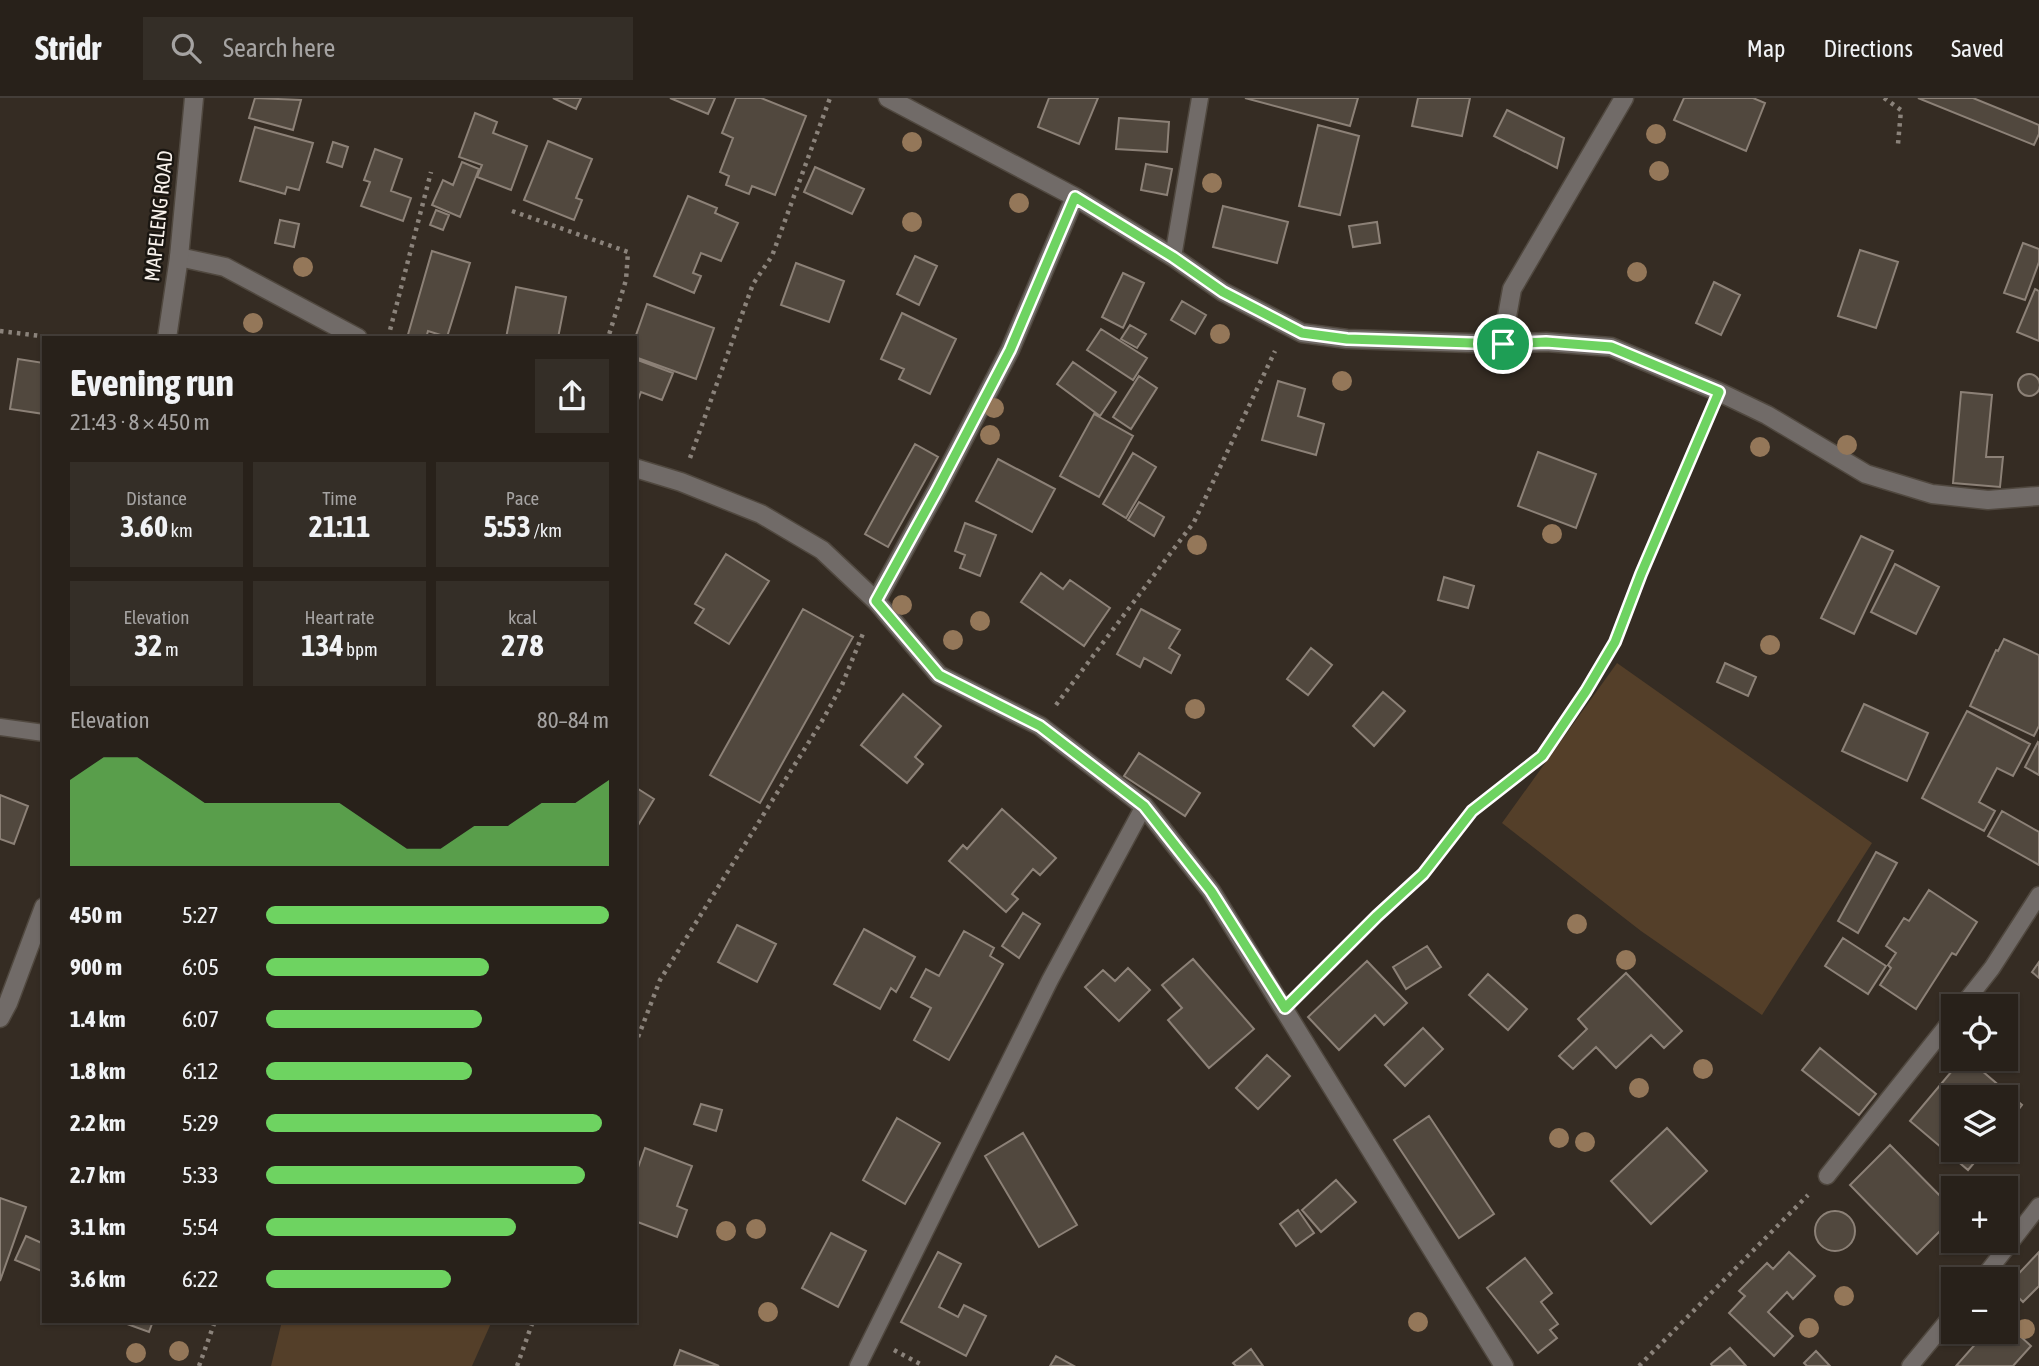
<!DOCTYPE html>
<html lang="en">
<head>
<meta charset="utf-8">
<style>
	body { margin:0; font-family:"Asap Condensed",sans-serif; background:#342e27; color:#f1f3f6; height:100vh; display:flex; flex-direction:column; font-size:26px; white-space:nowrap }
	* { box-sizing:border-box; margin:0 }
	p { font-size:23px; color:#a5a3a2 }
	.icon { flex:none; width:38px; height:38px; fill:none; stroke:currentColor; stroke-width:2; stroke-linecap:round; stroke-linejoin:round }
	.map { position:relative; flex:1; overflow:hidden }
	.details { position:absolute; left:42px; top:238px; width:595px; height:987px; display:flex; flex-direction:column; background:#28211a; border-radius:0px; box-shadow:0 2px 5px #0004,0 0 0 2px #443e39 }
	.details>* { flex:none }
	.fabs { position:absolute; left:1941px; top:896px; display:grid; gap:14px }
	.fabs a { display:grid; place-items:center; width:77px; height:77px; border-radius:0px; background:#28211a; box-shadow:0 2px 5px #0004,0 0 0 2px #443e39; font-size:35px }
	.pin { position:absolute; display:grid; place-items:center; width:60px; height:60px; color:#fff; margin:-30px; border:4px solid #fff; border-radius:50%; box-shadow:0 2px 7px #0007 }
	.round { display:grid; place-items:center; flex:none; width:74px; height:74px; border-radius:0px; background:#342e27 }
	.head { display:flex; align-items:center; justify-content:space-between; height:119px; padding:0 28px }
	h1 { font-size:38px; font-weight:700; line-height:52px }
	.figures { display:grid; grid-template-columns:repeat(3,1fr); gap:10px; height:119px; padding:7px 28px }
	.figures div { display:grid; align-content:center; border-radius:0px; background:#342e27; text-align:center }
	.figures b { font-size:30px; font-weight:700 }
	.figures small { font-size:19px; font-weight:400 }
	.figures p { font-size:19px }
	.chart { height:196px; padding:14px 28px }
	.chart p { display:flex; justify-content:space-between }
	.chart svg { width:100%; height:126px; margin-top:7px; fill:#6ed361; opacity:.7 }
	ul { padding:0 28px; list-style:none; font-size:23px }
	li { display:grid; grid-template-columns:112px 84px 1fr; align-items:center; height:52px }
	li i { height:18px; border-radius:9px; background:#6ed361 }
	header { display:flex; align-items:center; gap:42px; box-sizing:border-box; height:98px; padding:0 35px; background:#28211a; border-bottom:2px solid #443e39 }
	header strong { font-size:33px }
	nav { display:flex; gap:38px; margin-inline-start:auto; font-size:24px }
	.search { width:490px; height:63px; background:#342e27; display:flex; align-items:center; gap:18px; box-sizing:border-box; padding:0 24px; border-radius:0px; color:#a5a3a2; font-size:26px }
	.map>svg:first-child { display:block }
</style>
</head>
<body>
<header>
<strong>Stridr</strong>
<div class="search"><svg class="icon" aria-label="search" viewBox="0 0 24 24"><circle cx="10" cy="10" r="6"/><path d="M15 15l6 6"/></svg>Search here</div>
<nav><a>Map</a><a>Directions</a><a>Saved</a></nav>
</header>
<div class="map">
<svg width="2039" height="1268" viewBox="0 0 2039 1268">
	<rect width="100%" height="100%" fill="#352c23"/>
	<path fill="#543f29" d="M1617,565L1872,745L1762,917L1641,833L1502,725Z
		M282,1223H492L472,1268H271Z"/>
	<path fill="#51483e" stroke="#8c8177" stroke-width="2" d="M255,0L301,2L293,32L249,20Z
		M553,0H581L576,11Z
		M670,0H715L708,16Z
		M736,0H761L806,18L775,97L752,88L749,96L726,87L729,78L720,74L733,40L722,35Z
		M1049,0H1098L1079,46L1038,29Z
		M1245,0H1358L1350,28Z
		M1418,0H1470L1462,38L1412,28Z
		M1684,0H1753L1765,5L1746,53L1674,22Z
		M1918,0H1973L2039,27V36L2034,47Z
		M1507,12L1564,40L1557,70L1494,38Z
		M475,15L497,24L493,35L527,48L511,92L477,79L482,67L459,59Z
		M1119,20L1169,24L1167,54L1116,51Z
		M1318,27L1359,38L1340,117L1299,108Z
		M255,29L313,45L299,92L287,89L285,96L240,83Z
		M548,43L592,61L576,100L582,102L574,122L524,102Z
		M333,44L348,49L342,69L327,64Z
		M375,51L402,61L391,93L411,100L403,123L361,108L370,84L364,82Z
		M462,64L479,71L460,119L432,107L443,82L453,87Z
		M1146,66L1172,71L1167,97L1141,92Z
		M815,69L864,91L852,116L804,94Z
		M688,98L717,110L715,115L738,125L721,163L701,155L693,175L701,178L694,195L654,178Z
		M1223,108L1288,124L1277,165L1213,149Z
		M436,112L449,117L443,132L430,127Z
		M280,122L299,126L294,149L275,145Z
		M1377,124L1380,145L1353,149L1349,128Z
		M2023,145L2039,151V164L2025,202L2004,195Z
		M1860,152L1898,164L1876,230L1838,218Z
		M432,153L470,165L447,239L428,233L426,240H407Z
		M915,158L937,168L919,207L897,196Z
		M796,165L844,183L829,224L781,207Z
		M1123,175L1144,185L1123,230L1102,219Z
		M1714,184L1740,197L1721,237L1696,225Z
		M516,189L566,199L558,240H506Z
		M2035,191L2039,193V243L2017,234Z
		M1182,203L1206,217L1195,236L1171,222Z
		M647,206L714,230L696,281L635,259V240Z
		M902,215L956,241L930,296L899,281L904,271L881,261Z
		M1130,227L1146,236L1137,250L1121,241Z
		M1101,231L1147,260L1133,282L1087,252Z
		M18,261L44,265V316L10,311Z
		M635,261L673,275L662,302L641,294L635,310Z
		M1073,264L1116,294L1100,318L1057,286Z
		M2018 287a11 11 0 1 1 22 0a11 11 0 1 1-22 0Z
		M1139,278L1157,290L1131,331L1113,319Z
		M1278,283L1305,291L1298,318L1324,326L1316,357L1262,342Z
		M1961,294L1992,297L1986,359H2003L2000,389L1953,385Z
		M1094,316L1133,338L1099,399L1060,378Z
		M915,346L938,359L888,449L865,436Z
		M1538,354L1596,376L1576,430L1518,408Z
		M1133,355L1156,369L1126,420L1103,406Z
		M998,361L1055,391L1032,434L976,403Z
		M1139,404L1164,419L1154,438L1128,422Z
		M965,425L996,437L980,478L960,470L965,457L955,453Z
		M1861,438L1893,453L1854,536L1821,520Z
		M726,456L769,483L729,546L695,525L704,511L695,506Z
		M1895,466L1939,489L1916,536L1871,514Z
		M1041,475L1063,491L1070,482L1110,510L1084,548L1021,504Z
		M1444,479L1474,488L1468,510L1438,502Z
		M803,511L853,539L760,705L710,677Z
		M1141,511L1180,532L1169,550L1180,557L1171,575L1144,560L1140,569L1117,556Z
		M2004,541L2039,557V628L2034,638L1970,608L1996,552L1998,553Z
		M1311,550L1332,567L1308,597L1287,581Z
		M1725,565L1756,579L1748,598L1717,584Z
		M1383,594L1405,613L1374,648L1353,628Z
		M903,596L941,628L915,659L923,666L907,685L861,647Z
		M1864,606L1928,635L1907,683L1842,653Z
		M1967,613L2030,646L2013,678L1997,670L1979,704L1995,713L1984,733L1922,700Z
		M2038,644L2039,645V677L2025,669Z
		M1139,655L1200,695L1185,718L1124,678Z
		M635,689L654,701L637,729L635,728Z
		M0,697L28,708L14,746L0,741Z
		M1002,711L1056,760L1040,777L1033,771L1012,796L1018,801L1006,814L949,763L963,747L967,751Z
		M2002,713L2039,734V767L1988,738Z
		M1876,754L1897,765L1858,835L1838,823Z
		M1929,792L1977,824L1956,857L1952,855L1916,911L1880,887L1891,870L1888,867L1896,855L1886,848L1904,820L1909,823Z
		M1023,815L1040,826L1019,860L1002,848Z
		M737,827L776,846L757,884L718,864Z
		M864,831L915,859L896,894L891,890L880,911L834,886Z
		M964,833L994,850L990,858L1003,866L949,962L914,942L931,910L911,899L926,871L939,878Z
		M1843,840L1886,868L1868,896L1825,868Z
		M1427,848L1441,869L1406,891L1393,869Z
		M1193,861L1254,931L1209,970L1168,922L1182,910L1162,887Z
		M1367,863L1407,905L1384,927L1375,917L1339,952L1308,919Z
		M2039,864V880L2032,874Z
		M1128,870L1150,892L1119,923L1085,889L1103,872L1115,883Z
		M1626,875L1682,933L1664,950L1651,937L1616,970L1596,949L1573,971L1559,958L1587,931L1578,921Z
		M1488,876L1527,911L1508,932L1469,897Z
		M1423,930L1443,951L1405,988L1385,967Z
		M1820,950L1876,996L1859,1017L1802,972Z
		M1267,957L1290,978L1258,1011L1236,990Z
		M1962,961H1968L2022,1007L2006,1028V999H1953V1052H1985L1968,1072L1910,1023Z
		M701,1006L722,1012L716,1033L694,1026Z
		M1429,1018L1494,1116L1459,1140L1394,1042Z
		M897,1020L940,1045L905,1106L863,1082Z
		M1667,1030L1707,1073L1651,1126L1611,1083Z
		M1023,1035L1077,1127L1039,1149L985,1058Z
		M1890,1047L1953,1111V1120L1917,1156L1850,1087Z
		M645,1050L692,1068L677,1108L687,1112L677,1139L635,1123V1078Z
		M1336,1082L1356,1104L1321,1134L1302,1112Z
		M0,1100L26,1109L0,1183Z
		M1298,1112L1314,1135L1296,1148L1280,1126Z
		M1815 1133a20 20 0 1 1 40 0a20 20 0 1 1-40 0Z
		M831,1135L866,1153L838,1209L802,1190Z
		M26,1138L44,1146V1174L15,1162Z
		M938,1154L961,1166L939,1209L958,1219L964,1207L986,1218L966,1258L901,1224Z
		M1789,1154L1815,1178L1793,1201L1787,1194L1768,1214L1793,1238L1774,1258L1729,1215L1745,1198L1739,1193L1767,1165L1773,1171Z
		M2039,1154V1188L2023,1204L2007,1188Z
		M1525,1160L1552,1195L1541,1204L1558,1226L1550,1232L1557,1240L1538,1255L1487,1190Z
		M119,1223H153L149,1234Z
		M2006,1225L2031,1248L2013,1268H1956L1986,1234H2006Z
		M1730,1250L1746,1268H1712L1711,1266Z
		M1251,1251L1263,1268H1236L1233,1265Z
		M680,1252L719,1268H674Z
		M1816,1253L1830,1268H1807L1804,1265Z
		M1056,1258L1074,1268H1050Z"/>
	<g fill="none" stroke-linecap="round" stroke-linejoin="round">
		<defs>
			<path id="service" d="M1173,159L1200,0
				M0,629L44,635
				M1962,908L1992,870L2039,797
				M1827,1078L1953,920
				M1982,1181L2039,1108
				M858,1268L1050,882L1144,708
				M1910,1268L1953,1216"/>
			<path id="minor" d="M888,0L1075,99L1173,159L1223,194L1302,235L1347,241L1502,246L1546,244L1611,249L1719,294L1767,317L1866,376L1932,396L1988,402L2039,398
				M179,159L225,169L358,240
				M1502,246L1512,191L1624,0
				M635,370L681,384L761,416L822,452L876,503L939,577L1040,628L1144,708L1211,793L1504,1268
				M876,503L937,392L1010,252L1075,99"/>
			<path id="tertiary" d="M167,240L179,159L194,0
				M0,920L8,905L44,809"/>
		</defs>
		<use href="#service" stroke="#50483f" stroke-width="19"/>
		<use href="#minor" stroke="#50483f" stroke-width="21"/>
		<use href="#tertiary" stroke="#50483f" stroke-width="21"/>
		<path stroke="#8b837b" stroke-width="4.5" stroke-dasharray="3.5 5" stroke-linecap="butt" d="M1884,0L1901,12L1898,46
			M512,113L628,154L626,182L608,240
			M0,233L57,240
			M388,240L431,74
			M690,360L753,186L772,158L830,0
			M1056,607L1194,424L1275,253
			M1304,891L1377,818L1423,776L1472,713L1542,658L1586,593L1615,544L1707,320
			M635,947L660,882L822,623L842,587L864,533
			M894,1252L924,1268
			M199,1268L215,1223
			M517,1268L533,1223
			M1639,1268L1808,1097"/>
		<use href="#service" stroke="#716b68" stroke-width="16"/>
		<use href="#minor" stroke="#716b68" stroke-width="18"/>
		<use href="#tertiary" stroke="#716b68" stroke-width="18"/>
	</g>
	<g fill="#947759">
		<circle cx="1656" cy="36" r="10"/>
		<circle cx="912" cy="44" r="10"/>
		<circle cx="1659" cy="73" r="10"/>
		<circle cx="1212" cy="85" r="10"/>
		<circle cx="1019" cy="105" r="10"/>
		<circle cx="912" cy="124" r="10"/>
		<circle cx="303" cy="169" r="10"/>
		<circle cx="1637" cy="174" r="10"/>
		<circle cx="253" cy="225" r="10"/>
		<circle cx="1220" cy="236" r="10"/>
		<circle cx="1342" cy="283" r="10"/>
		<circle cx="994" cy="310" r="10"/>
		<circle cx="990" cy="337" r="10"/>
		<circle cx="1847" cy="347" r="10"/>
		<circle cx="1760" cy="349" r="10"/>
		<circle cx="1552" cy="436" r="10"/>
		<circle cx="1197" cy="447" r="10"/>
		<circle cx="902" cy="507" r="10"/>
		<circle cx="980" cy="523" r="10"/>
		<circle cx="953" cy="542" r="10"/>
		<circle cx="1770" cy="547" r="10"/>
		<circle cx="1195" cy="611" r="10"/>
		<circle cx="1577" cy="826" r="10"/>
		<circle cx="1626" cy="862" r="10"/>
		<circle cx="1703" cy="971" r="10"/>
		<circle cx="1639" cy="990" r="10"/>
		<circle cx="1559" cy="1040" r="10"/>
		<circle cx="1585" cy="1044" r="10"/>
		<circle cx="756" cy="1131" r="10"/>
		<circle cx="726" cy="1133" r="10"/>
		<circle cx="1844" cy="1198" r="10"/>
		<circle cx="768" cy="1214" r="10"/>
		<circle cx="1418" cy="1224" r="10"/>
		<circle cx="1809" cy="1230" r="10"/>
		<circle cx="2025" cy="1231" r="10"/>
		<circle cx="179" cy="1253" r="10"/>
		<circle cx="136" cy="1255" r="10"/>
	</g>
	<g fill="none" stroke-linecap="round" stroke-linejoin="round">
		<defs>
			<path id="route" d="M1075,99L1173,159L1223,194L1302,235L1347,241L1503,246L1546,244L1611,249L1719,294L1641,476L1615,544L1586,593L1542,658L1472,713L1423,776L1377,818L1285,910L1211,793L1144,708L1040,628L939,577L876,503L937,392L1010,252Z"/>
		</defs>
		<use href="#route" stroke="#fff" stroke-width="14"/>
		<use href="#route" stroke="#6ed361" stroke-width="9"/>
	</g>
	<g text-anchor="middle" stroke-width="5" stroke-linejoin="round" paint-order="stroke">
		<g font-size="21" fill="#f8f2ec" stroke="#1a1611">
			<text transform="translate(159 118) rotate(-84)" y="7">MAPELENG ROAD</text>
		</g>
	</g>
</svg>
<div class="fabs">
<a><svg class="icon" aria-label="locate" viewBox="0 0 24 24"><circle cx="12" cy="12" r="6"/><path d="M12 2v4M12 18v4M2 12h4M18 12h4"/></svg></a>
<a><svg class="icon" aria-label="layers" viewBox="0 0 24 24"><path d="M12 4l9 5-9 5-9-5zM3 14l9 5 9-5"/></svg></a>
<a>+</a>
<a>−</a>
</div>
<div class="pin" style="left:1503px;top:246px;background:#1e9e55"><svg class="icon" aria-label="arrive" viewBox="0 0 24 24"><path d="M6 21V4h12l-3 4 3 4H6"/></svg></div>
<section class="details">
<div class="head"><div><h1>Evening run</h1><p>21:43 · 8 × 450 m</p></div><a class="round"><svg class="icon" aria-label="share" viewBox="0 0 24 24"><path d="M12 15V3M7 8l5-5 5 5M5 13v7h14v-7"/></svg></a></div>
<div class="figures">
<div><p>Distance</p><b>3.60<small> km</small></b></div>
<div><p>Time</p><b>21:11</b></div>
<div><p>Pace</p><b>5:53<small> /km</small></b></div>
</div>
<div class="figures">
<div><p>Elevation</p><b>32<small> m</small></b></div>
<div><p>Heart rate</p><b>134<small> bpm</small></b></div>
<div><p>kcal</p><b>278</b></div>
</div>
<div class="chart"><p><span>Elevation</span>80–84 m</p>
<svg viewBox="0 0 160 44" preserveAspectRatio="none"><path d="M0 44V14L10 6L20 6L30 14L40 22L50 22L60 22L70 22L80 22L90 30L100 38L110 38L120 30L130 30L140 22L150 22L160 14V44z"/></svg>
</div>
<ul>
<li><b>450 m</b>5:27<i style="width:100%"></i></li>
<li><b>900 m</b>6:05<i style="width:65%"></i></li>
<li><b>1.4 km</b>6:07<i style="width:63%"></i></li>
<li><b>1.8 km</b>6:12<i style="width:60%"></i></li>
<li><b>2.2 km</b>5:29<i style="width:98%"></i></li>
<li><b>2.7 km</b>5:33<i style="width:93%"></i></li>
<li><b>3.1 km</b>5:54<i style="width:73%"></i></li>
<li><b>3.6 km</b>6:22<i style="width:54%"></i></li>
</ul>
</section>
</div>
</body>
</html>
